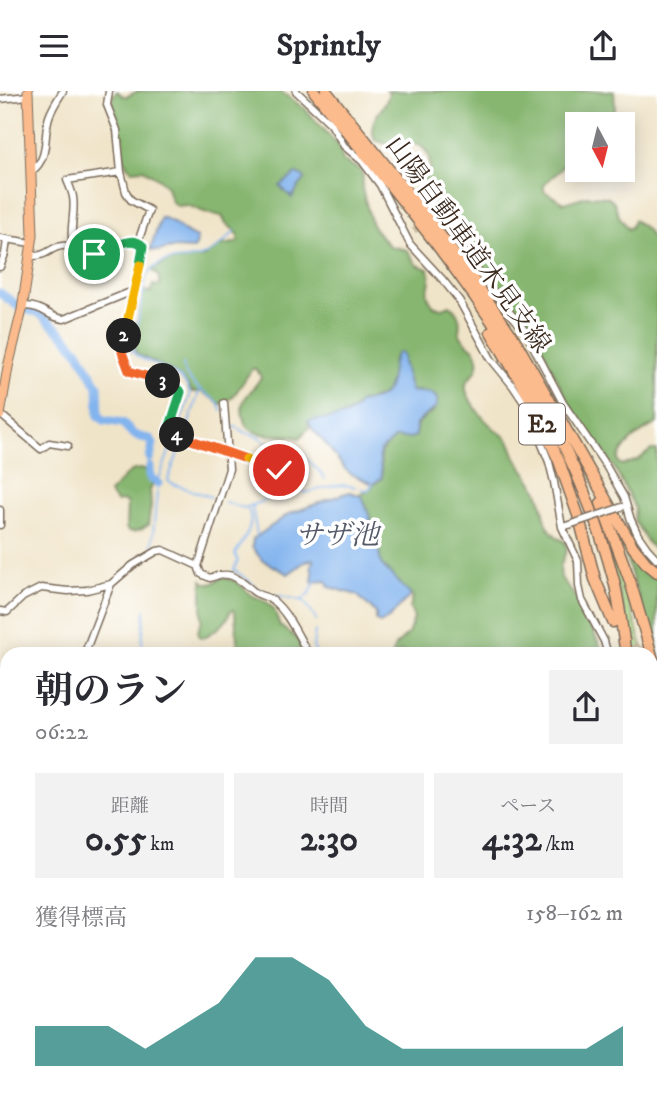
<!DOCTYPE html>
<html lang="ja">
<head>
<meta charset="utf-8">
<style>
	body { margin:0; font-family:"IM FELL DW Pica","Noto Serif JP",serif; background:#f2f2f3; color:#2b2b33; height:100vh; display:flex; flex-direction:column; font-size:26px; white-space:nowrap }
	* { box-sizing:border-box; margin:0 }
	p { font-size:23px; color:#7c7c81 }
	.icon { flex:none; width:38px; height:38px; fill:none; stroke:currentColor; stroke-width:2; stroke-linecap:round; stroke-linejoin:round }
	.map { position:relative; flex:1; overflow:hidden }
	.panel { position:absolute; left:0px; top:556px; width:658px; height:450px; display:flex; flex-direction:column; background:#fff; border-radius:21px 21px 0 0; box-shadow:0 4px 18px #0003 }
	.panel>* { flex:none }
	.needle { width:46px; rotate:173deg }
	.controls { position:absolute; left:565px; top:21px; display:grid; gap:14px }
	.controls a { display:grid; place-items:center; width:70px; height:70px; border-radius:0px; background:#fff; box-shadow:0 4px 18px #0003; font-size:35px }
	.pin { position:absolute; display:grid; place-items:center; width:60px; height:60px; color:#fff; margin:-30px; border:4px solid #fff; border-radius:50%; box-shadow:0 2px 7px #0007 }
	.km { position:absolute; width:35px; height:35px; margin:-18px; border-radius:50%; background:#222; color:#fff; font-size:19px; line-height:35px; text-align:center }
	.round { display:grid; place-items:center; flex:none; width:74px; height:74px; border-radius:0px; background:#f2f2f3 }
	.headline { display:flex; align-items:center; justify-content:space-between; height:119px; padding:0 35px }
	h1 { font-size:38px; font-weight:700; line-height:52px }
	.metrics { display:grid; grid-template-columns:repeat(3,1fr); gap:10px; height:119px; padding:7px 35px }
	.metrics div { display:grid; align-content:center; border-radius:0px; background:#f2f2f3; text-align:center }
	.metrics b { font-size:35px; font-weight:700 }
	.metrics small { font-size:19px; font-weight:400 }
	.metrics p { font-size:19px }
	.chart { height:196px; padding:14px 35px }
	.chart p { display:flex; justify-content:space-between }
	.chart svg { width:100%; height:126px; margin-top:7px; fill:#0f766e; opacity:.7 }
	header { display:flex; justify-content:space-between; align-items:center; height:91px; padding:0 35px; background:#fff; font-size:32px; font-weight:700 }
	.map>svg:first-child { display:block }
</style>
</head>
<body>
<header><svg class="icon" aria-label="menu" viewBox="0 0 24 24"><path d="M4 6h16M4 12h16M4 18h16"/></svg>Sprintly<svg class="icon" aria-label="share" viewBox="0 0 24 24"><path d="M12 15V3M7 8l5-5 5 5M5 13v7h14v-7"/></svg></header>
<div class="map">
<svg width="657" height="1006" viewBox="0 0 657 1006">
	<rect width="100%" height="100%" fill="#fff"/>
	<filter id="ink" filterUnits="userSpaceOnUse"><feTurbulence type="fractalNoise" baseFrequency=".0143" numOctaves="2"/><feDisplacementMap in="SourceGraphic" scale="14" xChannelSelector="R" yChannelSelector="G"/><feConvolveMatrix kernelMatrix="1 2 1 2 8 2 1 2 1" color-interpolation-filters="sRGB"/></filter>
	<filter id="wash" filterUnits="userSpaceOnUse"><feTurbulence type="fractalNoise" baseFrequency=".00686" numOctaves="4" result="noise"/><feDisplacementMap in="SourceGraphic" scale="28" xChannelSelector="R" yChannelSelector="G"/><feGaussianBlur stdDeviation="1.57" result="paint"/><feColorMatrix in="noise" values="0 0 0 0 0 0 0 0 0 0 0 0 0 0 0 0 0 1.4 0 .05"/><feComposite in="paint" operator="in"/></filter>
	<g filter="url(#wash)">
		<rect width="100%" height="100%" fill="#f0e4c8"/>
		<path fill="#a8d582" stroke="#728050" stroke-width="2" d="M603,429L636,535L644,563H632L626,526L600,430Z
			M651,593L657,617V710L651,719Z"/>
		<path fill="#86b670" stroke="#607047" stroke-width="2" d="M117,0L123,5H128L138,0H280L305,18L339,55L343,70L360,79L363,86L362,98L372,134L389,155L407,159L417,174L428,178C432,186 429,195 427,203L433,215L443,217L450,214C453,217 458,223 459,227C461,232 458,238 460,243C464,255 481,256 478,274C476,286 461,288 467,302C473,317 485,330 497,340C501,343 506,346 509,350C513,356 514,364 518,370C524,379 530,387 536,397C549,419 537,436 565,451L567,458L560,476L561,487L577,508L604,563L404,564L405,562L400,560L398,563H392L395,555L408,543L414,527L410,517L413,506L381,473L376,443L362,405L359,403L369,399L374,393L382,387L380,361L395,347H409L416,345C417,329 420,329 433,321L437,307C428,300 422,300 411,300L403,271V264L393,268C391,293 392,307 362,310C347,328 331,328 309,333L310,335L300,347C282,341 246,351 243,325C242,320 242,313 244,309C249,301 257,294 261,286L260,283L254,277L252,278L233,306L221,313L202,301H192C180,280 156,273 136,263C131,249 141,215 144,199L150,202L153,194L158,195L160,193L158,184L152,179L168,170L204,166L221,154L235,152L238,150V143L225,131L222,125L204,121L187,114L177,115L171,110L167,96L159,88L143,78L132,79L126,74L121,54L122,44L116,34L112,18L113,5Z
			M387,0H614L615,17L613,21L595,23L574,32L572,35L577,40V56L558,81L544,93V100L564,112L586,105L607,106L614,111L619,125L628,138L631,136L634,129L646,138L652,148L657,151V332C642,340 623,352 618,369L619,372L623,374L638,369L651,359H657V462L648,452L634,429L635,417L614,376L569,313L534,240L498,199L443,116L435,117L420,92L430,81C430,66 430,63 419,53L389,54L375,49C366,25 385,22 389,2Z
			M145,378L156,388L150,399L151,414L148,434C142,439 135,442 128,440L126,437L127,412L123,410L116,411L109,402C115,397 127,381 132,380C136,378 140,378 145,378Z
			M626,453L657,485V565L622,454Z
			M223,486L237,491L251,504L265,510L274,518L280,535L298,548L301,559L299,563H238L235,522L234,519L230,520C228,533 214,540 203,547L200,546L198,540L202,529V489L205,492H213Z
			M657,853V1006H491L498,999H651V861Z
			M107,999H246L248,1006H162L160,1004L156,1006H109Z
			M254,999H400L401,1006H251Z"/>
		<path fill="#82b4ee" stroke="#5e6f86" stroke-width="2" d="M296,83L304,86L305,88L297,98L292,107L280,95Z
			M161,126C177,130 181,142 197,147L196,155L194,158L171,157L158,160L150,159Z
			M401,261L403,264V271L411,300L431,302L437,307V315C432,321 419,327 416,333C415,337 416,341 416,345L409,347H395L380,360L379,364L382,387L373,393L351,383L345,378L326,353L313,339L308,330C325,326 350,331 359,312C364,309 370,310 376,308C397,300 387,277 397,262Z
			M350,401L362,405L376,443L381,473L411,504L409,507C397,514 394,527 380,532L376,530V522L357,504L329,496L327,490L312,491L313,483L311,474L313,471V468L303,472L288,483L262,469L252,456L253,448L289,423L343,403Z"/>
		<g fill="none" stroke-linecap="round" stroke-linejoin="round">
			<path stroke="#82b4ee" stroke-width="2" d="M183,273C184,291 205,302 218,311L222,320
				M229,337L237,336L244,341L259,346L268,353L284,358H296L318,379L325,388
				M176,342L190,305C189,283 154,274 137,265L132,260L146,187C159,161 184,173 205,164C216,160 227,148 235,140
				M185,344L199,301
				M183,350C179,361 170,380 168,390L173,393L211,406
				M361,398L368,399L373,393
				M225,411L244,417L282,403L301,398L305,402C323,398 337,391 355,396
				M252,415L257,444
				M248,418C256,434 243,450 235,463L238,470L234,479L248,489L259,499L266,501
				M152,454L158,391L174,347
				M276,504L304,510L317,530
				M302,509L310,502L315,491
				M315,540L313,556L317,564
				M141,564L145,519
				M0,903L7,896"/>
			<path stroke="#82b4ee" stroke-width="9" d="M0,202L18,215
				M28,219L38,221L66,246L78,260L98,295L99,325L104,329L123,332C133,345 135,345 150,348L153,353L150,367
				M150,376V387L158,392"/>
		</g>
	</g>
	<g filter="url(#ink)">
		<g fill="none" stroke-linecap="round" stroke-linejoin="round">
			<path stroke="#ccbfa6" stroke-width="6" stroke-dasharray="6 3" stroke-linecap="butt" d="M414,140L423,132"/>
			<path stroke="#ccbfa6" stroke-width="10" stroke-dasharray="10 5" stroke-linecap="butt" d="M622,544L626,549L643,564"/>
			<defs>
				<path id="minor" d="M109,0L107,14L117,39L121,81L126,101L131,109L149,119L138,151
					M296,0L331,33L344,55L362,70L380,94L410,153L443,189L459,209L491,268L513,295L523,310L533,331L549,371L554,391L562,436L578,470L579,495L582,509L604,550L608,564
					M0,8L28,5
					M32,80C50,67 43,44 49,26C52,17 58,8 63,0
					M433,124L436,123L443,125L467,165L493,201L525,240L563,312L606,375L624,406L631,429L638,444L647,457L657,468
					M0,147L31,152
					M74,157C68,140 76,122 73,106C72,100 69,94 67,89L121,81
					M30,165C48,166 50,156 62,155C75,153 88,165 101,162C116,159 122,148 138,151L143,155V162L135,201L122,252V261L129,280C148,289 163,285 181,301L168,341L292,383
					M0,176L5,163L7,149
					M22,215C44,214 48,227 64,228L128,202L135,201
					M0,323L41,358L49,352L68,355
					M0,419V434
					M198,475L229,378L224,312
					M0,520L7,521L23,506L41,497L68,500L87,499L111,493L133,474L157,460L163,459L198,475L201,483L210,487C232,479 237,487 253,500C259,505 267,505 272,509C288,521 299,547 309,564
					M84,564L111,493
					M0,579L7,584
					M0,765L7,760
					M0,830L7,837
					M651,850L657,838
					M0,908L7,900
					M0,946L7,956
					M25,1006L26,999
					M423,1006L429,999
					M474,1006L482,999"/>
				<path id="primary" d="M0,324L8,276L22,219L33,144L28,0"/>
				<path id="motorway" d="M314,0C437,153 563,295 614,490C620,514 622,539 626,564
					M326,0L423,121L470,184L515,249L633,456L646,472L657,481
					M491,241L531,309L559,370L579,427L595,488L613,531
					M601,412L630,490L657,582
					M651,731L657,722
					M651,749L657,740
					M651,822L657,810
					M437,1006L443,999
					M457,1006L463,999"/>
			</defs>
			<use href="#minor" stroke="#7a6b5a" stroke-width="9"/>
			<use href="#primary" stroke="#7a6b5a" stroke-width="11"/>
			<use href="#motorway" stroke="#7a6b5a" stroke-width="13"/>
			<use href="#minor" stroke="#fff" stroke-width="6"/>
			<use href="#primary" stroke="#fbbb8d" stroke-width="9"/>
			<use href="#motorway" stroke="#fbbb8d" stroke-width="10"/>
			<defs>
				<path id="minor-bridge" d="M566,435L622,416"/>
			</defs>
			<use href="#minor-bridge" stroke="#7a6b5a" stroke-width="9" stroke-linecap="butt"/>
			<use href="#minor-bridge" stroke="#fff" stroke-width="6"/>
		</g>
	</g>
	<g fill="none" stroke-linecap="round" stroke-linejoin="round" filter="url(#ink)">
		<defs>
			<path id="split-1" d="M94,163C111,163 128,141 143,155L140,174"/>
			<path id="split-2" d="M124,245L140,174"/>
			<path id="split-3" d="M124,245L122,261L129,280L163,290"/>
			<path id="split-4" d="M163,290L169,291L181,301L168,341L177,344"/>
			<path id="split-5" d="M177,344L246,368"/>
			<path id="split-6" d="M246,368L279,379"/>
		</defs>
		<use href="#split-1" stroke="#fff" stroke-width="14"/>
		<use href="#split-2" stroke="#fff" stroke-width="14"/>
		<use href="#split-3" stroke="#fff" stroke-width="14"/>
		<use href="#split-4" stroke="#fff" stroke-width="14"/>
		<use href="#split-5" stroke="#fff" stroke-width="14"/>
		<use href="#split-6" stroke="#fff" stroke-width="14"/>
		<use href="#split-1" stroke="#22a559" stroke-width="9"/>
		<use href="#split-2" stroke="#f5b400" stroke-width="9"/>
		<use href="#split-3" stroke="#f0652b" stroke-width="9"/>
		<use href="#split-4" stroke="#22a559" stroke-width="9"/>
		<use href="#split-5" stroke="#f0652b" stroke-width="9"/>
		<use href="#split-6" stroke="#f5b400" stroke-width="9"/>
	</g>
	<g text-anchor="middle" stroke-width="7" stroke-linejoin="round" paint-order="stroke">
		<rect fill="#fff" stroke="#766a62" stroke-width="2" x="519" y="312.5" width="46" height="41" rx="5"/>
		<g font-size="24" font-weight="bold" fill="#3b2a1e">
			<text x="542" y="341">E2</text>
		</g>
		<g font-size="26" fill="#3b2a1e" stroke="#fff">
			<text transform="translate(469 153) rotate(54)" y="9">山陽自動車道木見支線</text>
		</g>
		<g font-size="28" font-style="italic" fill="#545a67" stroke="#fff">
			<text x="337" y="453">サザ池</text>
		</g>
	</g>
</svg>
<div class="controls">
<a><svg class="needle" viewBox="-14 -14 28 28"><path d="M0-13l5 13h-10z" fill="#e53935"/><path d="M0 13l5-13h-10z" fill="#7c7c81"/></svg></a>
</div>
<div class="pin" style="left:94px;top:163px;background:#1e9e55"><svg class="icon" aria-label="arrive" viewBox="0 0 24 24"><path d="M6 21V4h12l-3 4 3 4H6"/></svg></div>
<div class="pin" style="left:279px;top:379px;background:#d93025"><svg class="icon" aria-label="check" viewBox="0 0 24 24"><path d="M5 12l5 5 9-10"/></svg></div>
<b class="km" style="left:124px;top:245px">2</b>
<b class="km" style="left:163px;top:290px">3</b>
<b class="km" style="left:177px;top:344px">4</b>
<section class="panel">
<div class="headline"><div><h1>朝のラン</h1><p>06:22</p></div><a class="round"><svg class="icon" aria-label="share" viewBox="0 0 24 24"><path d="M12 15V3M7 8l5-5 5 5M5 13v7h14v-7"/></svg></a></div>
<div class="metrics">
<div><p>距離</p><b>0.55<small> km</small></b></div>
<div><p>時間</p><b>2:30</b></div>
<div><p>ペース</p><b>4:32<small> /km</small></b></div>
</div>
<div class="chart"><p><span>獲得標高</span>158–162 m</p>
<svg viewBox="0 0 160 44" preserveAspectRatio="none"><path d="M0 44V30L10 30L20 30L30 38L40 30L50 22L60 6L70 6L80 14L90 30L100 38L110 38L120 38L130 38L140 38L150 38L160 30V44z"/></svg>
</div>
</section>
</div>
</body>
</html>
